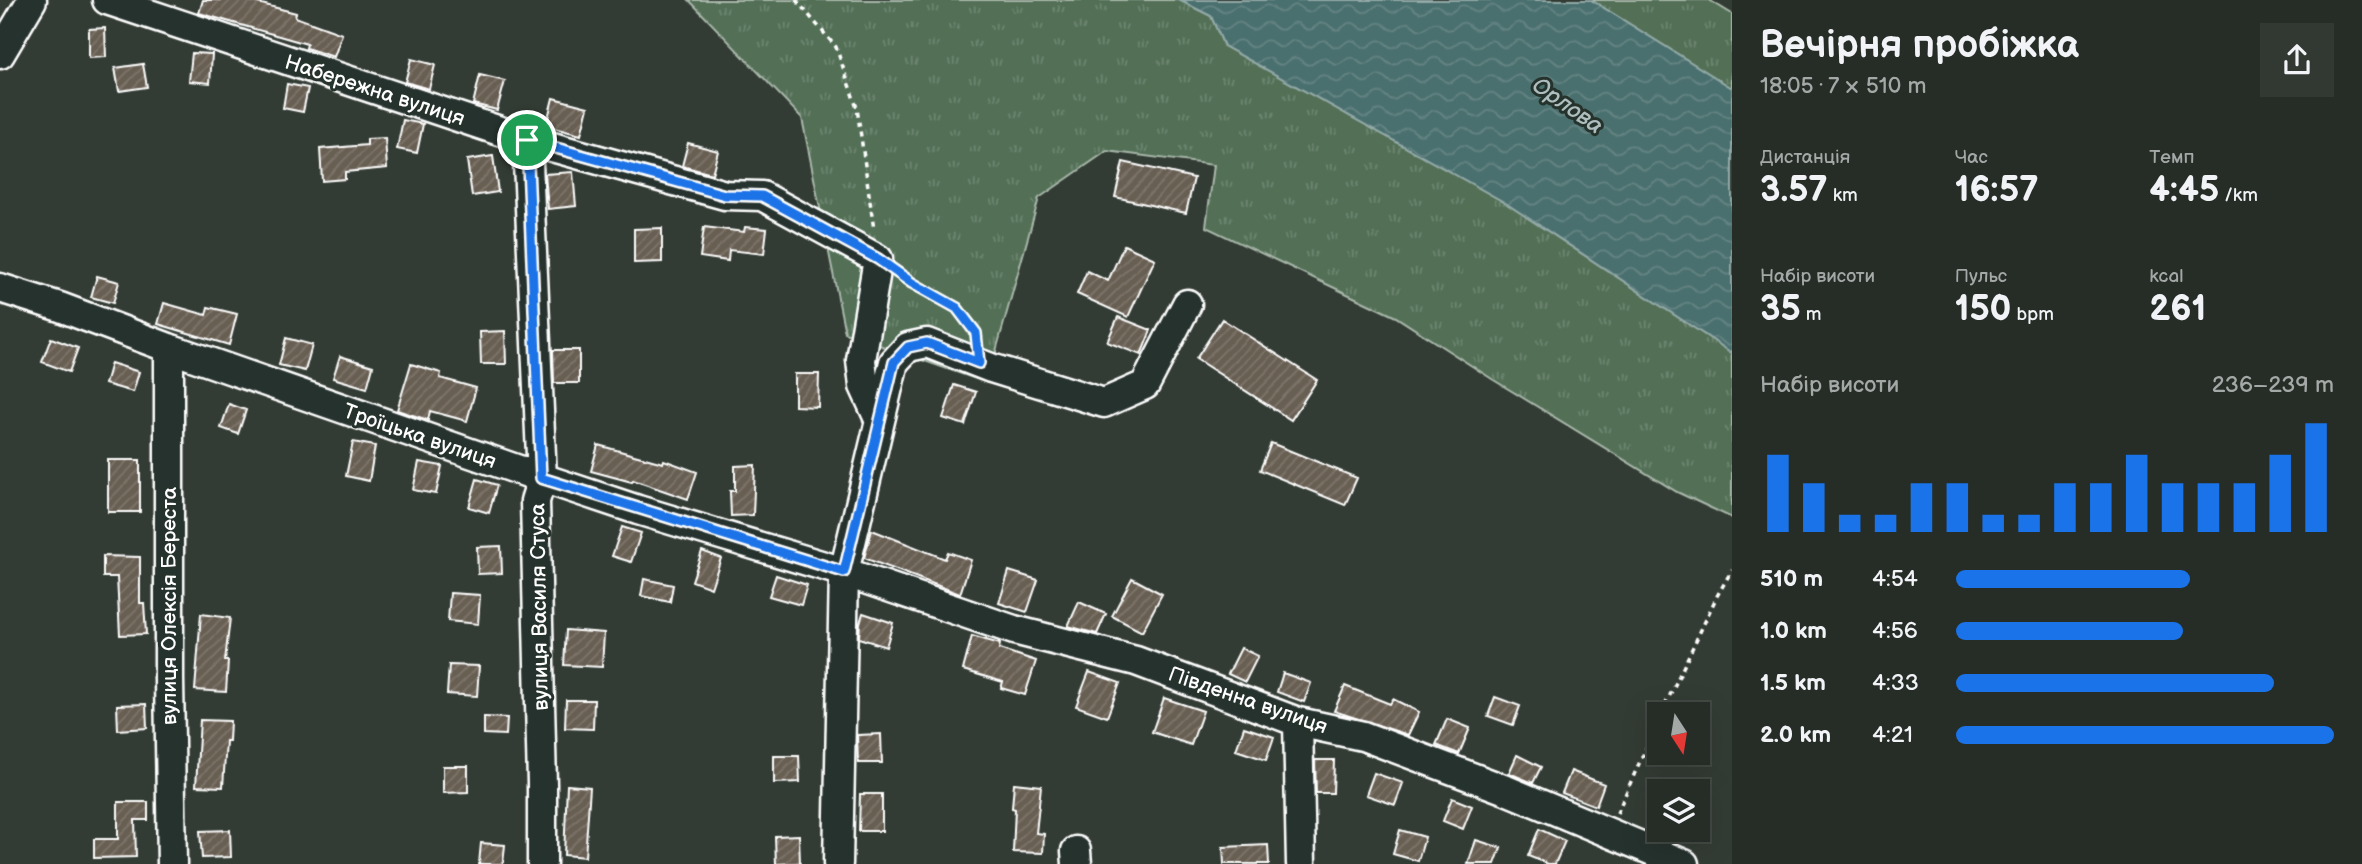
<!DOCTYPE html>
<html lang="uk">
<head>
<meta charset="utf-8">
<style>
	body { margin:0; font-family:"Balsamiq Sans",sans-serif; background:#323933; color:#f1f3f6; height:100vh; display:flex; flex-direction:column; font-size:26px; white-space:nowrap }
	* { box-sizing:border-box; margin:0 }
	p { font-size:23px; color:#a4a8a7 }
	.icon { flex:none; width:38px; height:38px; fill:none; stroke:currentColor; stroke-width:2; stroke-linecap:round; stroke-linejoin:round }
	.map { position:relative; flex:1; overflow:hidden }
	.drawer { display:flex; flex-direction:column; background:#262d27; width:630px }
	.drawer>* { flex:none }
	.needle { width:46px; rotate:168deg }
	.buttons { position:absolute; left:1647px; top:702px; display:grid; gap:14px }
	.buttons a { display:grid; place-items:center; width:63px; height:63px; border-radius:0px; background:#262d27; box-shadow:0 7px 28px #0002,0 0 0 2px #424944; font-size:35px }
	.pin { position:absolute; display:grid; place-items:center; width:60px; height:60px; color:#fff; margin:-30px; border:4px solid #fff; border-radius:50%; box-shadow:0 2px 7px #0007 }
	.round { display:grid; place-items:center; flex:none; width:74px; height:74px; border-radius:0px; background:#323933 }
	.head { display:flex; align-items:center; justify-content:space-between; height:119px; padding:0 28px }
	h1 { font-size:38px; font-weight:700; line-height:52px }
	.figures { display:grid; grid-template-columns:repeat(3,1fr); gap:10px; height:119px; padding:7px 28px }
	.figures div { display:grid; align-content:center }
	.figures b { font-size:35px; font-weight:700 }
	.figures small { font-size:19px; font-weight:400 }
	.figures p { font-size:19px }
	.chart { height:196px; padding:14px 28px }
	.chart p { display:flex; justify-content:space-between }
	.chart svg { width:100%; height:126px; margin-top:7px; stroke:#1a73e8; stroke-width:6 }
	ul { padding:0 28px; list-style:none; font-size:23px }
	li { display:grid; grid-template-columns:112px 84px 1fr; align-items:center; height:52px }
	li i { height:18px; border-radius:9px; background:#1a73e8 }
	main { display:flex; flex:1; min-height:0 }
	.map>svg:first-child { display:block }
</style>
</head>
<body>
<main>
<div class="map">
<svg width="1732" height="864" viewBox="0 0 1732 864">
	<defs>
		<pattern id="grass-tufts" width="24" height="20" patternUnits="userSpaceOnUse" patternTransform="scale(1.75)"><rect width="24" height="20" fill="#537057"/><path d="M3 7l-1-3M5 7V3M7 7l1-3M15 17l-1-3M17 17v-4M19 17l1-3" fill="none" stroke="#6d8570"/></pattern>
		<pattern id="water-waves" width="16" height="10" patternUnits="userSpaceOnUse" patternTransform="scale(1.75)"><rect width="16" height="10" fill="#4a6f6e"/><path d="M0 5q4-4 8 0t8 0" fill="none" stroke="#658584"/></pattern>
		<pattern id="building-hatch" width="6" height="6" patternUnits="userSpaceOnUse" patternTransform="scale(1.75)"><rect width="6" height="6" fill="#685e52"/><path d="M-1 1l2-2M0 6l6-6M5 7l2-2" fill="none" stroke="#7f766c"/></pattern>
	</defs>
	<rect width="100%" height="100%" fill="#333c34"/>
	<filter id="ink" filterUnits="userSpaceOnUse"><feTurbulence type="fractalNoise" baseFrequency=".0143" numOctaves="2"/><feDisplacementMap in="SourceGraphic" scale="14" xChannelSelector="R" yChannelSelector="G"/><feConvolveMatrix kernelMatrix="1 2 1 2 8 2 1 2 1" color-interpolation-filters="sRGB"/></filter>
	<g filter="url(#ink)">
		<path fill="url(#grass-tufts)" stroke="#a9b8ab" stroke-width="2" d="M689,0H1179L1211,16L1224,46L1504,202L1732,353V518L1677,492L1492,379L1396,317L1206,227L1214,165L1107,151L1039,198L987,383L845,333L802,118Z
			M1591,0H1709L1732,14V88Z"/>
		<path fill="url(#water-waves)" stroke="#92a9a8" stroke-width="2" d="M1179,0H1591L1732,88V353L1504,202L1224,46L1211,16Z"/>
		<path fill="url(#building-hatch)" stroke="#fff" stroke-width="2" d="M203,0H246L296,13L295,17L342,34L334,57L306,48L307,44L199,13Z
			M105,28L106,57L89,58V29Z
			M192,53L212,54L210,83L189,81Z
			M411,59L435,65L429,89L405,82Z
			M143,64L147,87L119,91L115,68Z
			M480,75L505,81L497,110L473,104Z
			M287,84L308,88L303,112L283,108Z
			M553,98L588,107L581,135L546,126Z
			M403,120L423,124L417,153L397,149Z
			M385,138L387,168L345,172V179L322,181L320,149L367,145V139Z
			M688,143L718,151L712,174L682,166Z
			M493,156L498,192L472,196L467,160Z
			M1123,162L1194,178L1186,213L1115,197Z
			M573,172L576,206L548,209L545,174Z
			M704,227L744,232L745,227L767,229L764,254L729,250L728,261L700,257Z
			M662,228V262L634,263V229Z
			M1124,245L1155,259L1128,317L1077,294L1087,271L1108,281Z
			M97,276L119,282L113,303L91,297Z
			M164,303L206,315L208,307L237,314L229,345L158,324Z
			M1118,317L1151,330L1141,355L1107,342Z
			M1222,319L1317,380L1291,420L1196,359Z
			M505,331L506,364H481L480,332Z
			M51,338L78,348L69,372L42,362Z
			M286,338L312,345L305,371L279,365Z
			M553,350H579V383H554Z
			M340,356L373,366L367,388L333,378Z
			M111,363L139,372L133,392L105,384Z
			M411,364L441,373L440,378L476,388L467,421L430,411L428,420L397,410Z
			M795,374H819L818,407L795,406Z
			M954,385L976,392L965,425L943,418Z
			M229,404L246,410L238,434L221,428Z
			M353,442L375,446L369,481L346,476Z
			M1271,443L1357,478L1345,505L1260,470Z
			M598,445L663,463L664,460L697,472L688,499L633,480L632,482L591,471Z
			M108,460H140V512H108Z
			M419,462L442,466L436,494L413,490Z
			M755,465L753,515L731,516L730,491H735V466Z
			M477,479L497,485L489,513L469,507Z
			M622,527L641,533L631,562L612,556Z
			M872,530L945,559L948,552L971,560L960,594L864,558Z
			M501,546L502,573L478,574L477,547Z
			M702,551L721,558L711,588L692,581Z
			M103,556L140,557V603H144L146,634L120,635L117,577H103Z
			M1009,571L1038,580L1027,612L999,603Z
			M776,575L807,585L801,605L769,596Z
			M1132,578L1162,594L1142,632L1112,616Z
			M644,579L673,585L670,602L641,596Z
			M450,593L480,595L478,624L448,621Z
			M1079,602L1106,614L1097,634L1068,626Z
			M863,613L893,623L886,647L859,638L860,623Z
			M201,614L230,618L225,661H228L226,692L195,690Z
			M566,630L604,633L602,667L564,665Z
			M972,636L1000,644L999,649L1036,661L1025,695L1001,688L1003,682L963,670Z
			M1241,648L1258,656L1245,682L1228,674Z
			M449,665L479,666L477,696L447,694Z
			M1089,672L1120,683L1107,717L1076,706Z
			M1283,673L1311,683L1304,702L1277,692Z
			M1345,686L1390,704L1393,699L1419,712L1408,735L1334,711Z
			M1495,697L1520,706L1513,725L1488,716Z
			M1164,698L1203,711L1191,745L1152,732Z
			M566,700H594L593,729L565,728Z
			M146,704L147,728L118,730L117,705Z
			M484,717L507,718L506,735L484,734Z
			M1447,719L1470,728L1459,754L1436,745Z
			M200,720L230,721L229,741H226L223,787L196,786Z
			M1244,727L1274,737L1266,760L1236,750Z
			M881,734L882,763H858L857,735Z
			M1517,755L1541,767L1533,783L1509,773Z
			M774,756H799L800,782L774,783Z
			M1315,760H1334L1333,793H1316Z
			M443,766H468V792L443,793Z
			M1571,771L1604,784L1596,806L1562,793Z
			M1374,773L1403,783L1395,805L1366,795Z
			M1014,783L1041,786L1036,833L1044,834L1043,853L1013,852L1015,809L1012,808Z
			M567,785L590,787L585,857L564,855Z
			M860,794H882V831H859Z
			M1452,798L1472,806L1463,829L1443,821Z
			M118,802H148V820H135L136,857L94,858V839H118Z
			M1539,829L1565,841L1555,864H1548L1528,856Z
			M230,830L231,857L202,858L200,831Z
			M1400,830L1425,837L1418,861L1393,854Z
			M799,835L800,863L776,864L775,836Z
			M1476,840L1501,848L1495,864H1468Z
			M481,843L505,845L503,864H479Z
			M1268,845L1269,864H1224L1223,847Z"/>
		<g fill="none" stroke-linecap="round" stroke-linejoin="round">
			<defs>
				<path id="minor" d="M107,0L527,140L725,195L762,196L878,259L861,360L864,386L879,419
					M0,54L32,0
					M527,140L542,478L535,501L542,784V864
					M0,288L60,307L169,348L542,478L638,510L844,572L1014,630L1136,661L1298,722L1363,736L1506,790L1684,864
					M169,348V679L172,864
					M1298,722L1301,864
					M1076,851L1077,864
					M838,864L844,572L894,362L908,347L927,343L991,368L1104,403L1145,385L1187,304"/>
			</defs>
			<use href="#minor" stroke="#fff" stroke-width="33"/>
			<path stroke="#fff" stroke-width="3.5" stroke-dasharray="5 5" stroke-linecap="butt" d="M796,0L836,47L857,108L874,230
				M898,273L957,308L976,337
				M1661,714L1717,596L1732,570
				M1617,813L1659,719"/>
			<use href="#minor" stroke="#26332d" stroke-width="28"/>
		</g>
	</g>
	<g fill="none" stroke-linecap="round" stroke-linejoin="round" filter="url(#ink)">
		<defs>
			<path id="route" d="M527,140L725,195L762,196L878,259L912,283L957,308L976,333L979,363L927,343L908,347L894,362L844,572L541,478Z"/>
		</defs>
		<use href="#route" stroke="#fff" stroke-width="14"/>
		<use href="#route" stroke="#1a73e8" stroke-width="9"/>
	</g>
	<g text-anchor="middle" stroke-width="6" stroke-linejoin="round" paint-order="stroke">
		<g font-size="21" fill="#fff" stroke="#26332d">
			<text transform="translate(375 90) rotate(18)" y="7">Набережна вулиця</text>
			<text transform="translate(420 436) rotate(19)" y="7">Троїцька вулиця</text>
			<text transform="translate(169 606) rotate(-90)" y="7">вулиця Олексія Береста</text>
			<text transform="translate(539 607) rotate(-91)" y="7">вулиця Василя Стуса</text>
			<text transform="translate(1248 700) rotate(19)" y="7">Південна вулиця</text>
		</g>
		<g font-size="23" font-style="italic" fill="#aebebe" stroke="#26332d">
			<text transform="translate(1568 105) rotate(35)" y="8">Орлова</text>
		</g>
	</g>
</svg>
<div class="buttons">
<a><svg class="needle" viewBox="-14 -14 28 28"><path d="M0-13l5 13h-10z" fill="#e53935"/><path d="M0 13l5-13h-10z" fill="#a4a8a7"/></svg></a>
<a><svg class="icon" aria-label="layers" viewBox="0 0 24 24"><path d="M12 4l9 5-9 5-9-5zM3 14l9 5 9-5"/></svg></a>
</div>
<div class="pin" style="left:527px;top:140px;background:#1e9e55"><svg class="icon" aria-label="arrive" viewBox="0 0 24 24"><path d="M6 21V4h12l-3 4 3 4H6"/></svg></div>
</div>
<section class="drawer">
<div class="head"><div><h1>Вечірня пробіжка</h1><p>18:05 · 7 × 510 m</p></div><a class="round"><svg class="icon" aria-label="share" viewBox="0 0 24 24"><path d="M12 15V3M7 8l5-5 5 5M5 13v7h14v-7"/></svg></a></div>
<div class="figures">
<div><p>Дистанція</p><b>3.57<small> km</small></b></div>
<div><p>Час</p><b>16:57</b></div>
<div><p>Темп</p><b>4:45<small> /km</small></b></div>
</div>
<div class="figures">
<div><p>Набір висоти</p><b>35<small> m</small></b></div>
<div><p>Пульс</p><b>150<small> bpm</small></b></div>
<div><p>kcal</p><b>261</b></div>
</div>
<div class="chart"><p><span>Набір висоти</span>236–239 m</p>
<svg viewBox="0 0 160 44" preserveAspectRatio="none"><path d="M5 44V17M15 44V27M25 44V38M35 44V38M45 44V27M55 44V27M65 44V38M75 44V38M85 44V27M95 44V27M105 44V17M115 44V27M125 44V27M135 44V27M145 44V17M155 44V6"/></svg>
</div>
<ul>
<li><b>510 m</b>4:54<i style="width:62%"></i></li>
<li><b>1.0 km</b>4:56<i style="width:60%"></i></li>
<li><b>1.5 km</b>4:33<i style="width:84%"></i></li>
<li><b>2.0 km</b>4:21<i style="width:100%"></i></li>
</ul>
</section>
</main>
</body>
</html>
